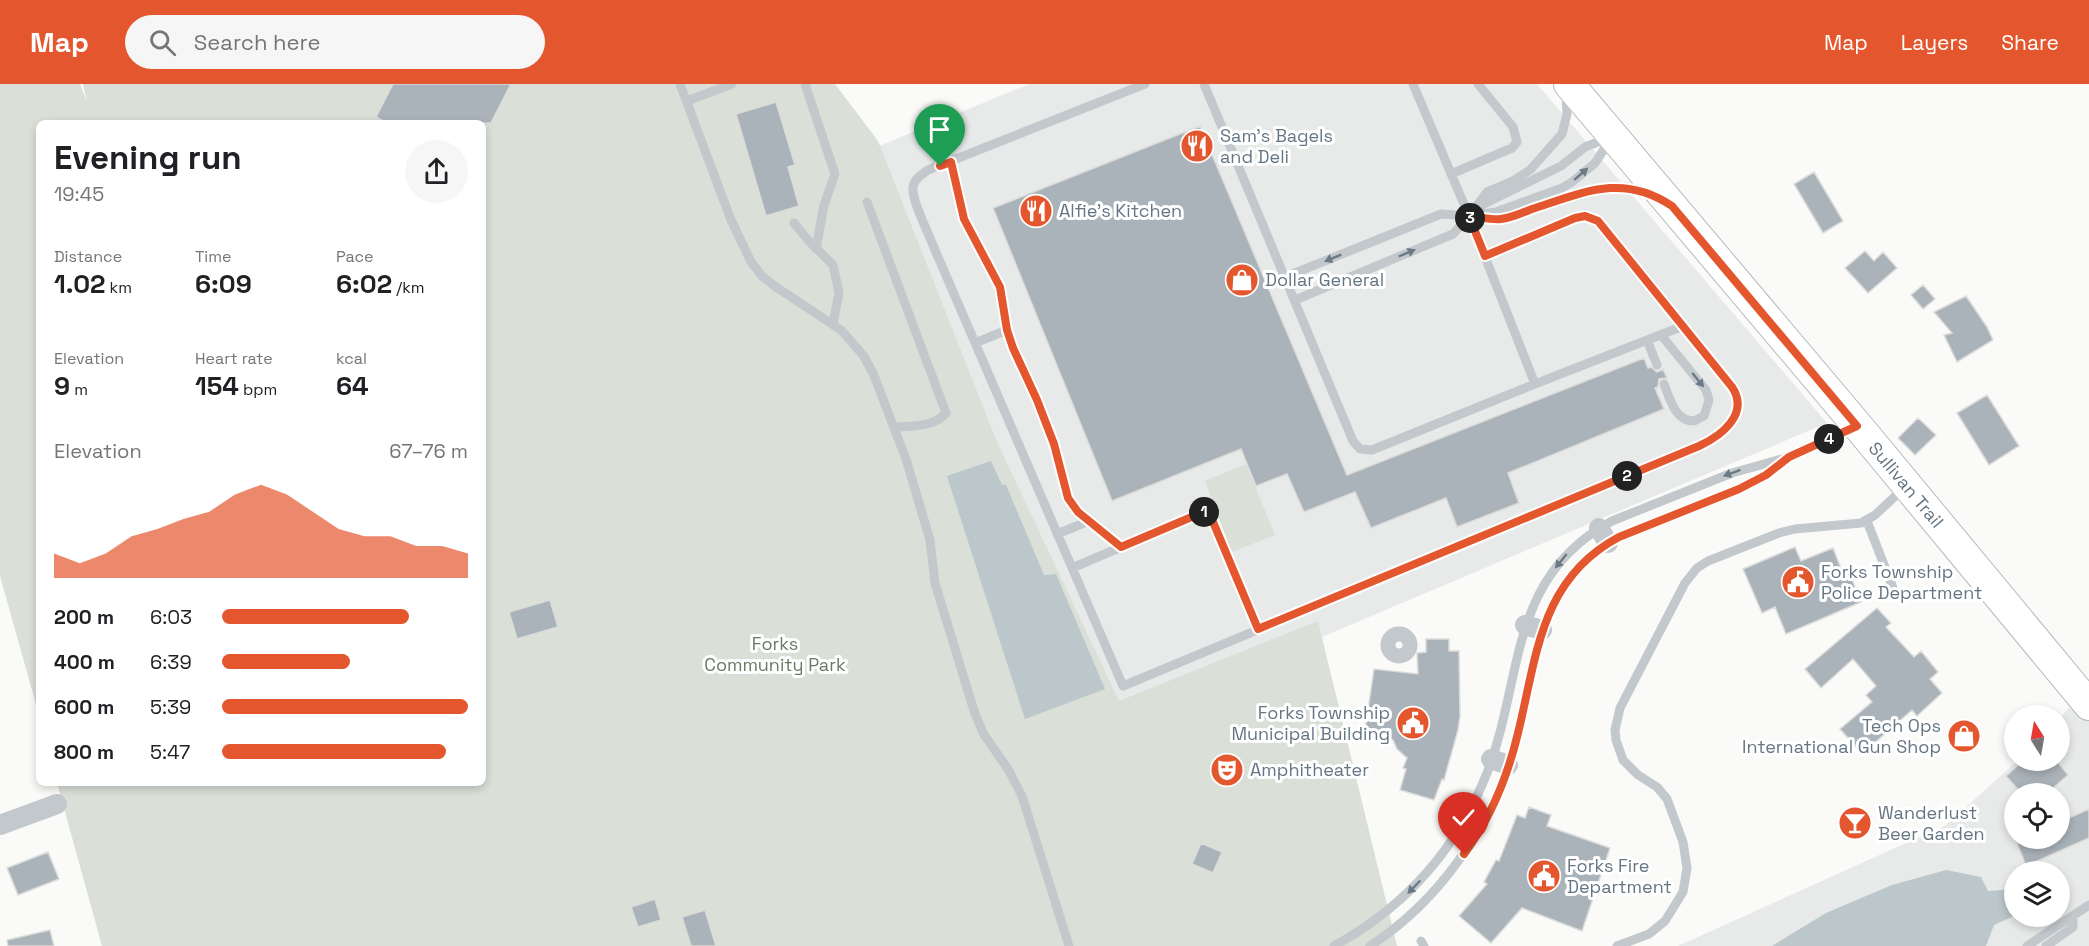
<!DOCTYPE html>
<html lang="en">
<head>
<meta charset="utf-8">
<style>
	body { margin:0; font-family:"Space Grotesk",sans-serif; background:#f6f6f6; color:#202124; height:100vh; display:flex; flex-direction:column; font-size:22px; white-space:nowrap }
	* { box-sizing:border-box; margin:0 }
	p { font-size:20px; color:#757577 }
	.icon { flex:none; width:33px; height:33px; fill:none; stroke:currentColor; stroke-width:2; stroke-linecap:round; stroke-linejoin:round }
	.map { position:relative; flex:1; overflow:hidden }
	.panel { position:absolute; left:36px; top:36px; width:450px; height:666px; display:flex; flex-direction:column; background:#fff; border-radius:9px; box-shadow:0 3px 9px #0003 }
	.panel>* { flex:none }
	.needle { width:39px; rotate:349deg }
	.fabs { position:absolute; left:2004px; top:621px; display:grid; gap:12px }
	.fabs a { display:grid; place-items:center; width:66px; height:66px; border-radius:50%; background:#fff; box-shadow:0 3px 9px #0003; font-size:30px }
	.pin { position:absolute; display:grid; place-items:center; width:51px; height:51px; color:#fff; margin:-62px -26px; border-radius:50% 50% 50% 0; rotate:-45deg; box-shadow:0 0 6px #0007 }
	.pin .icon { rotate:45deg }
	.km { position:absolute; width:30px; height:30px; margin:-15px; border-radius:50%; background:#222; color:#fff; font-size:16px; line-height:30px; text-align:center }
	.round { display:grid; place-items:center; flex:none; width:63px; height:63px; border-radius:32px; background:#f6f6f6 }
	.headline { display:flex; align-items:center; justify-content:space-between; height:102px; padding:0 18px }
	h1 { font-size:33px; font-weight:700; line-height:45px }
	.stats { display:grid; grid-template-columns:repeat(3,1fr); gap:9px; height:102px; padding:6px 18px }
	.stats div { display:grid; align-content:center }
	.stats b { font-size:26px; font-weight:700 }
	.stats small { font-size:16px; font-weight:400 }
	.stats p { font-size:16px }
	.chart { height:168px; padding:12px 18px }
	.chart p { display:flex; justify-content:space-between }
	.chart svg { width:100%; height:108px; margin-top:6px; fill:#e4572e; opacity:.7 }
	ul { padding:0 18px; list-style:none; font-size:20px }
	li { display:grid; grid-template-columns:96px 72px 1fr; align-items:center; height:45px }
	li i { height:15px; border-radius:8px; background:#e4572e }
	header { display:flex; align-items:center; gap:36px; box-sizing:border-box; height:84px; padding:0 30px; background:#e4572e; color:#fff }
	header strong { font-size:28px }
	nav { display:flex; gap:33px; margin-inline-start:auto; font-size:21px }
	.search { width:420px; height:54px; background:#f6f6f6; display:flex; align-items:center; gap:15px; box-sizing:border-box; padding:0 21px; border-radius:33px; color:#757577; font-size:22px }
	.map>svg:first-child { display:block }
</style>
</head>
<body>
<header>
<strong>Map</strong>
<div class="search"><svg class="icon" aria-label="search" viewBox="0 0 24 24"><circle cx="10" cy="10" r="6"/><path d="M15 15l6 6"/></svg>Search here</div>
<nav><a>Map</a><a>Layers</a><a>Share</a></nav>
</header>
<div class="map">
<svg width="2089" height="862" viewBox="0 0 2089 862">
	<rect width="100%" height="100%" fill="#fafaf8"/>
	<path fill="#e8e9e9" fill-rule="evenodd" d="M1029,0H1537L1827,339L1114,641L848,75Z
		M2080,611L2089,621V862H1678L1946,741L2017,677L2060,676V634ZM2014,710H2060V754H2014ZM2014,788H2060V832H2014Z"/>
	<path fill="#dadfd7" d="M0,0H80L87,18L83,0H835L878,57L997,358L1119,617L1318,537L1397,862H102L57,699H483V39H39V631L0,492Z
		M1246,380L1275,451L1232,468L1205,397Z"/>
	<path fill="#bbc7cb" d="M991,377L1002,401H1006L1044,491L1056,490L1105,605L1025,635L947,392Z
		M1946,786L1981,793L1988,807L2014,805V832L1994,841L1986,862H1772L1826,829L1892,801Z"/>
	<path fill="#aab3b9" stroke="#dcdcda" stroke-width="1.5" d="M393,0H511L491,39H387L376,33Z
		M776,18L795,81L788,83L799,122L766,132L736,30Z
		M1200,42L1347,391L1644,274L1648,284L1651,283L1657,288L1663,285L1667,294L1659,295L1658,303L1655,304L1664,325L1508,389L1519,419L1457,443L1446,414L1371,444L1355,408L1304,428L1287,390L1256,402L1241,365L1112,417L993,124Z
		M1814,88L1843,137L1823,149L1794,100Z
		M1865,167L1874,177L1883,168L1897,184L1868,209L1845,184Z
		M1923,201L1935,215L1923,225L1911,211Z
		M1966,212L1987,243L1993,256L1957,278L1944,251L1952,249L1934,228Z
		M1987,311L2019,362L1989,381L1957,329Z
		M1918,334L1936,351L1915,371L1898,354Z
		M1795,463L1801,477L1833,464L1842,487L1848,485L1861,518L1786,550L1775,523L1762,529L1743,485Z
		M550,516L558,543L517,555L509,528Z
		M1877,524L1891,539L1886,543L1914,573L1921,567L1938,588L1930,595L1942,609L1917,632L1912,626L1871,662L1869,659L1859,666L1840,645L1872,618L1866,611L1876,602L1853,575L1821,604L1805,585Z
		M1426,555H1449V567H1459L1460,632L1458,646L1444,696L1442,695L1434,716L1400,706L1406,685L1403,684L1407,674L1397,665L1393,656L1364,653L1374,585L1418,590L1417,569L1426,568Z
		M2024,676H2056L2068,691L2046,710H2022L2006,692Z
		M1529,723L1551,731L1547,742L1610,764L1582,847L1522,824L1491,859L1459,832L1487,800L1484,798L1496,776L1499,777L1517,731L1525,734Z
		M2089,725V754L2026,782L2015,754H2060V738Z
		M1201,759L1222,768L1213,789L1192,780Z
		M48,768L59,795L18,811L7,784Z
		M655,815L661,836L638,843L631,823Z
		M705,826L716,862H691L682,833Z
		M50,846L54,862H8L7,856Z"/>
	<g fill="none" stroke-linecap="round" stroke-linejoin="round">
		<defs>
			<path id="primary" d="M1569,0L1862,347L2089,621"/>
		</defs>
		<use href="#primary" stroke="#b5babe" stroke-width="32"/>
		<path stroke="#c3c8cc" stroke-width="9" d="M680,0L731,136L751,178L762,192L776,203L841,246L863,271L873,289L906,375L930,456L935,499L974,627L983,649L1008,685L1022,712L1069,862
			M805,0L835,90L824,121L816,165
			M1145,0L928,86C922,90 914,95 913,103C911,116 930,152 935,166L1123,602L1699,362C1722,351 1749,331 1732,303L1598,137L1585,132L1575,134L1485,172
			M1204,0L1353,357L1360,365L1372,366L1535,300L1469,132L1413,0
			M687,17L732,0
			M951,78L964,135L1000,203L1007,246L1013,264L1052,355L1068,414L1078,428L1121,463
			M1451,90L1512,64L1517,58L1513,43L1478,0
			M867,118L946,329C934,343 914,342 896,343
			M1476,123L1487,108L1511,98L1530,86L1562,50L1567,30L1566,9
			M1483,134L1501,135L1555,118L1610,103H1629L1650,110
			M794,139L807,155L833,181L839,209L833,240
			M1285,193L1441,130L1469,132L1484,120L1561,82L1585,63L1608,54
			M1295,216L1453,150L1469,132L1496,128L1562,104L1572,98L1595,79L1610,56
			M1661,251L1706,306L1709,316L1704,332L1694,337C1675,337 1670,315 1664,300
			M1647,256L1657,281
			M975,259L1007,246
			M1535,300L1683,242
			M1867,437L1893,504
			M1057,450L1089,437
			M1072,484L1208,426L1258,545
			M1421,857L1424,862
			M1334,862C1405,823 1457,765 1487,689C1524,594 1507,493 1612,437L1732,389L1789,373L1852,344
			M1370,862C1439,817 1486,748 1512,671C1539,588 1530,500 1619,453L1739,405L1765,391L1782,378
			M1617,862L1649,850L1665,837L1683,808L1687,784L1683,758L1667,715L1657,703L1638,691L1623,676L1616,656L1615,646L1620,624L1685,499L1697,484L1708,477L1779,449L1795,445L1861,439L1875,431L1904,404
			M2027,862L2089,821
			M2046,862L2073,843V832"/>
		<path stroke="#c3c8cc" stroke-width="15" d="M1388 561a11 11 0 1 1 22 0a11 11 0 1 1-22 0Z"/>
		<path stroke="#c3c8cc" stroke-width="20" d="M1599,444L1608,459
			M1525,541L1542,546
			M1491,675L1508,681
			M0,741L57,720"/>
		<use href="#primary" stroke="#fff" stroke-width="30"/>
	</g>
	<defs><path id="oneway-solid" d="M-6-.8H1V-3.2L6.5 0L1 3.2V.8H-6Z" transform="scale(1.5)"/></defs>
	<g fill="#6a7a87">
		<use href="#oneway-solid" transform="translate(1581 90) rotate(-41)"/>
		<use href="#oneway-solid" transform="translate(1407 169) rotate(-23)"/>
		<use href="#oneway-solid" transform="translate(1333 174) rotate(158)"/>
		<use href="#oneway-solid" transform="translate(1698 296) rotate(51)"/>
		<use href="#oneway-solid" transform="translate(1732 389) rotate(160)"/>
		<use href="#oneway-solid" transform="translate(1561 477) rotate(129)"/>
		<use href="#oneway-solid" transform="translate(1414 803) rotate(134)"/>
	</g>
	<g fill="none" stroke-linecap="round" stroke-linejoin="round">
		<defs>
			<path id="route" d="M940,82L951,78L964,135L1000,203L1007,246L1013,264L1037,316L1054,360L1068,414L1078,428L1121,463L1208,426L1258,545L1699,362C1721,352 1750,330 1732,303L1598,137L1585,132L1575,134L1485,172L1469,132C1479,133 1491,136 1501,135C1511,134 1522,129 1532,125C1584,108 1623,89 1672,122L1857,342L1789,373L1766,391L1739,405L1619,453C1540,495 1537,572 1518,649C1508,691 1490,735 1464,770"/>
		</defs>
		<use href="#route" stroke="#fff" stroke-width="12"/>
		<use href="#route" stroke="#e4572e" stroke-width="8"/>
	</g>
	<defs>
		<symbol id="restaurant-disc" viewBox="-11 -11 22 22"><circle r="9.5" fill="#e4572e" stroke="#fff"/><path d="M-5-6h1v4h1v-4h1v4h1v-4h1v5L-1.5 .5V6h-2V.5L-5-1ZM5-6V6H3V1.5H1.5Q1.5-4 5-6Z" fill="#fff"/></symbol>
		<symbol id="shop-disc" viewBox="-11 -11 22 22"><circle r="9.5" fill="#e4572e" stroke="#fff"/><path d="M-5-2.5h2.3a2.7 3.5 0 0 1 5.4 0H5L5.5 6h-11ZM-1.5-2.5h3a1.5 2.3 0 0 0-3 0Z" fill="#fff"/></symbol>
		<symbol id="civic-disc" viewBox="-11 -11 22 22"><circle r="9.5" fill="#e4572e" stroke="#fff"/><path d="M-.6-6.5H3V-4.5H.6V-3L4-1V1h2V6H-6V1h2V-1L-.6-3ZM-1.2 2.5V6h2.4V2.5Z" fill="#fff"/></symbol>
		<symbol id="theatre-disc" viewBox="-11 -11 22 22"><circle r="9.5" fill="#e4572e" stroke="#fff"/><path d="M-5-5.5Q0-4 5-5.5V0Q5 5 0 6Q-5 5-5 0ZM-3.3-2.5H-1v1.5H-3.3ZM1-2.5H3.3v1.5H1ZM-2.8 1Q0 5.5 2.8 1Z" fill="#fff"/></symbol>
		<symbol id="bar-disc" viewBox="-11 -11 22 22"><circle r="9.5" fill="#e4572e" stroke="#fff"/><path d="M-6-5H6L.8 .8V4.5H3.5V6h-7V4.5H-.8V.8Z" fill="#fff"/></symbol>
	</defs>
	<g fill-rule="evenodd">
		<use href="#restaurant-disc" x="1178" y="43" width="38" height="38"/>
		<use href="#restaurant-disc" x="1017" y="108" width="38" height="38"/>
		<use href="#shop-disc" x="1223" y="177" width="38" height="38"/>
		<use href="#civic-disc" x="1779" y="479" width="38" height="38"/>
		<use href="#civic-disc" x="1394" y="620" width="38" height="38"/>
		<use href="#shop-disc" x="1945" y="633" width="38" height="38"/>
		<use href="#theatre-disc" x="1208" y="667" width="38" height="38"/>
		<use href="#bar-disc" x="1836" y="720" width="38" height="38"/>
		<use href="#civic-disc" x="1525" y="773" width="38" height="38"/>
	</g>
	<g text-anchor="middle" stroke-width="6" stroke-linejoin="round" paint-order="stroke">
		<g font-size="18" fill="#657683" stroke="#fff" text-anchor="start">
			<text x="1220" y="58">Sam's Bagels<tspan x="1220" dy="21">and Deli</tspan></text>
			<text x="1059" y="133">Alfie's Kitchen</text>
			<text x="1265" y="202">Dollar General</text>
			<text x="1821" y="494">Forks Township<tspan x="1821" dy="21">Police Department</tspan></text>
			<text x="1390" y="635" text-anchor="end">Forks Township<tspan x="1390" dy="21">Municipal Building</tspan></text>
			<text x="1941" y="648" text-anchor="end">Tech Ops<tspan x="1941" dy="21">International Gun Shop</tspan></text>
			<text x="1250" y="692">Amphitheater</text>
			<text x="1878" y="735">Wanderlust<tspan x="1878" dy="21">Beer Garden</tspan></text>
			<text x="1567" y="788">Forks Fire<tspan x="1567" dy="21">Department</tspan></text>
		</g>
		<g font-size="18" fill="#657683" stroke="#fff">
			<text transform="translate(1906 401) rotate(50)" y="6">Sullivan Trail</text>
		</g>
		<g font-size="18" fill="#687a64" stroke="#fff">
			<text x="775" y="566">Forks<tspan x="775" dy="21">Community Park</tspan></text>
		</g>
	</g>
</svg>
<div class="fabs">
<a><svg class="needle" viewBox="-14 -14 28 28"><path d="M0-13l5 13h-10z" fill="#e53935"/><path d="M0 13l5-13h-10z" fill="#757577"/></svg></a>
<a><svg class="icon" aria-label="locate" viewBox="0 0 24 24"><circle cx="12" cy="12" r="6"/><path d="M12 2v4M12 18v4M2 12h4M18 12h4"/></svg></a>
<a><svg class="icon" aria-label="layers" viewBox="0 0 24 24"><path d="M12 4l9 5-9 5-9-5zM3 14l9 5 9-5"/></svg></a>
</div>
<div class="pin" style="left:940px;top:82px;background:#1e9e55"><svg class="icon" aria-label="arrive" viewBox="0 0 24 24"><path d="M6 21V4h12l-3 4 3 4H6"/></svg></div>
<div class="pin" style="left:1464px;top:770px;background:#d93025"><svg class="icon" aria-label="check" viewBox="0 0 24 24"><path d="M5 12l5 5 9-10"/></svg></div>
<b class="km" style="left:1204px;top:428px">1</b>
<b class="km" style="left:1627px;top:392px">2</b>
<b class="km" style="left:1470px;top:134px">3</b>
<b class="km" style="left:1829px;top:355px">4</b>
<section class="panel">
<div class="headline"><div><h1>Evening run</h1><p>19:45</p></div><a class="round"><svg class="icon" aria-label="share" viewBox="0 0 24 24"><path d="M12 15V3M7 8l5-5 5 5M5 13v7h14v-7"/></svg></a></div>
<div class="stats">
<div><p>Distance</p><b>1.02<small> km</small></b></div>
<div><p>Time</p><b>6:09</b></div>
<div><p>Pace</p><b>6:02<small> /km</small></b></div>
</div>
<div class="stats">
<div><p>Elevation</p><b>9<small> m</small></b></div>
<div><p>Heart rate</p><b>154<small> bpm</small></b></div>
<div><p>kcal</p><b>64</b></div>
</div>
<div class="chart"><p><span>Elevation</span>67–76 m</p>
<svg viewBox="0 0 160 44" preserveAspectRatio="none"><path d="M0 44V34L10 38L20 34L30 27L40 24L50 20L60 17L70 10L80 6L90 10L100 17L110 24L120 27L130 27L140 31L150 31L160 34V44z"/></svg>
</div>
<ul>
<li><b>200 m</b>6:03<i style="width:76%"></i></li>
<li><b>400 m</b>6:39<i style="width:52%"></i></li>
<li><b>600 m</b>5:39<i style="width:100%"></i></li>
<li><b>800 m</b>5:47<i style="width:91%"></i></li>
</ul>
</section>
</div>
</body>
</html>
